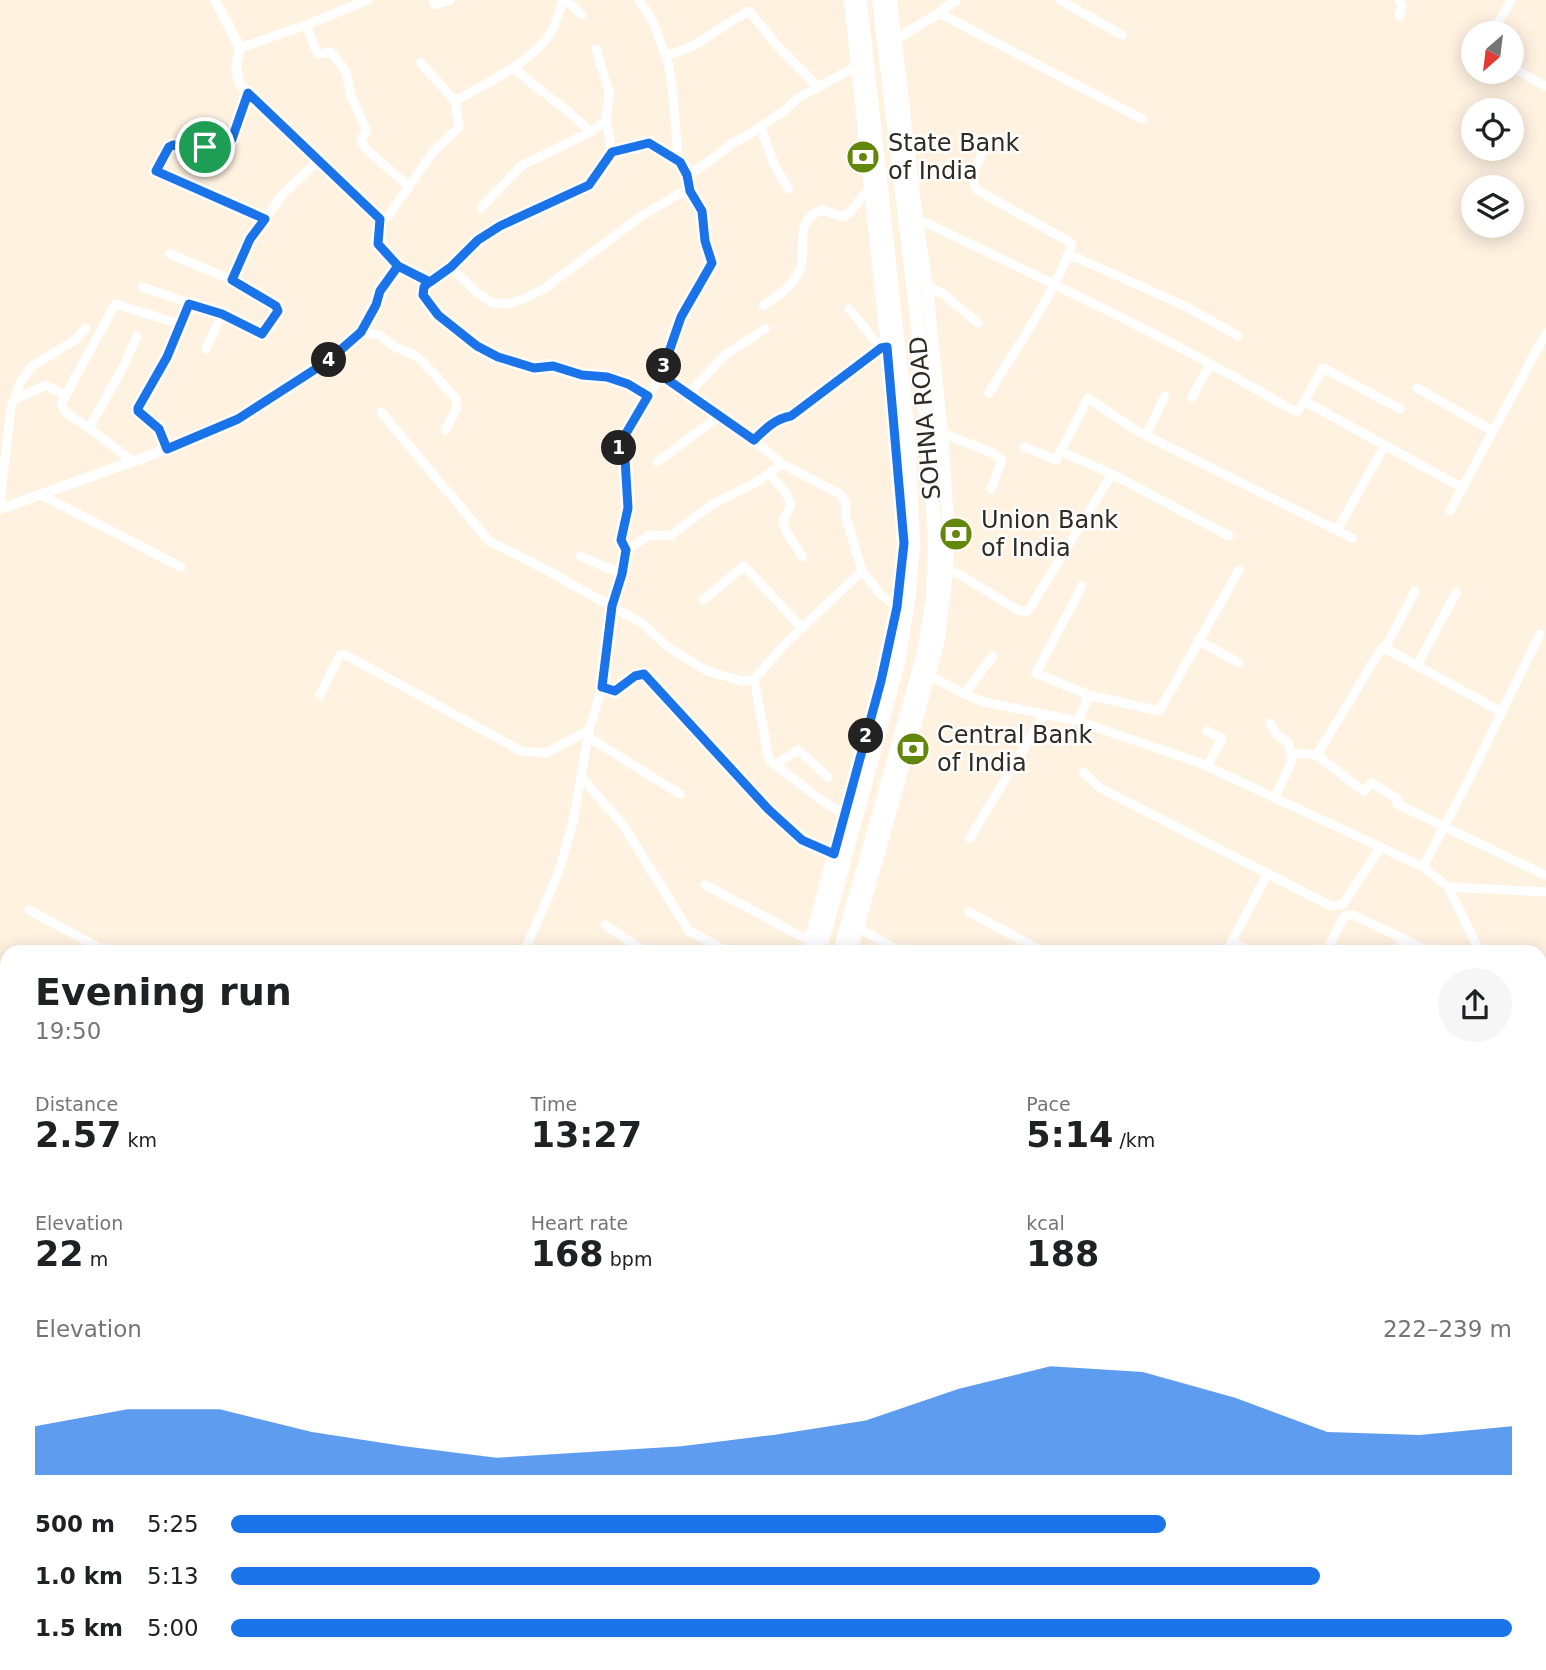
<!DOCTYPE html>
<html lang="en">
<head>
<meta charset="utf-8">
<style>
	body { margin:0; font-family:"DejaVu Sans",sans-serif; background:#f6f6f6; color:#202124; height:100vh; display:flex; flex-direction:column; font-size:26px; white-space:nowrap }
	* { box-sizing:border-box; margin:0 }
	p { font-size:23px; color:#757577 }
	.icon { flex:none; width:38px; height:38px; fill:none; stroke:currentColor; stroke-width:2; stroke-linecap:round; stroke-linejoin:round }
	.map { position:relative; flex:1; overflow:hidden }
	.panel { position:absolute; left:0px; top:945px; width:1547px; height:726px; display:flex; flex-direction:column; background:#fff; border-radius:21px 21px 0 0; box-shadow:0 4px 18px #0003 }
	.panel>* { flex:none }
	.needle { width:46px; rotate:208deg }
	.fabs { position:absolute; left:1461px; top:21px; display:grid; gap:14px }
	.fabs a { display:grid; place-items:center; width:63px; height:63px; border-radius:50%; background:#fff; box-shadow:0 4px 18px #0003; font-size:35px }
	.pin { position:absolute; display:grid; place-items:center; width:60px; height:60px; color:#fff; margin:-30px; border:4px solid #fff; border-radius:50%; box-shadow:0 2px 7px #0007 }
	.km { position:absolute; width:35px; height:35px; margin:-18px; border-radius:50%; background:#222; color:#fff; font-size:19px; line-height:35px; text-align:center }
	.round { display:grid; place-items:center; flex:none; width:74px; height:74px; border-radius:37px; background:#f6f6f6 }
	.summary { display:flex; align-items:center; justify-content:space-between; height:119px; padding:0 35px }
	h1 { font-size:38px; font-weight:700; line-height:52px }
	.figures { display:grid; grid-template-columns:repeat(3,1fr); gap:10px; height:119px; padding:7px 35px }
	.figures div { display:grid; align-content:center }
	.figures b { font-size:35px; font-weight:700 }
	.figures small { font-size:19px; font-weight:400 }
	.figures p { font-size:19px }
	.chart { height:196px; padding:14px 35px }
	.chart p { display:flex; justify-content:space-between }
	.chart svg { width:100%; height:126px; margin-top:7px; fill:#1a73e8; opacity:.7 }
	ul { padding:0 35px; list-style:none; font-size:23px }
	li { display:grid; grid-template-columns:112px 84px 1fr; align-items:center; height:52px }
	li i { height:18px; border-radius:9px; background:#1a73e8 }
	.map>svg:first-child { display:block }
</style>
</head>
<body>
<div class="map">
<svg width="1546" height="1670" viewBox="0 0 1546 1670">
	<rect width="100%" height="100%" fill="#fff2e1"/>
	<path fill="#fee9ce" d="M0,1403L7,1407V1488L0,1487Z"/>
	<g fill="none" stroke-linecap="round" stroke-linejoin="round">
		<path stroke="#77afc3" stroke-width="2.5" d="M708,1666L714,1670"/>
		<path stroke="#fff" stroke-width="9" d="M433,0L435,5L450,0
			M565,0L582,15
			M1060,0L1122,35
			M1399,0L1402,5L1399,16
			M939,13L1142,119
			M306,25L318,54L331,52L346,72L351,96L367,131L361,140L365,148L409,187
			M1492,33L1511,0
			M240,48L306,25L368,0
			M596,49L609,92L606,121L612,152
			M665,55C701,48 718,27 749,11L781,50L817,86
			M513,67C537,90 568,108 590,132
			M1512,67L1545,86
			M248,93L234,135L228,142L205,147L173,145L165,152L156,171L265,219
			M455,101C485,84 533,62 552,31C557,22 559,10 563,0
			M761,127L774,165L789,189
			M983,151C977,165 969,176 977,190L1068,241L1072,245C1052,298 1018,345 989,393
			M687,175L700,168L733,143L750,134L784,111L798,98L857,66
			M481,208L521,166L590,132L606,121
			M380,220L388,216L433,152L459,127L455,101L421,63
			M917,221L929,224C1051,283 1176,341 1292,410L1298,411L1304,401L1463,488
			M1067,257L1077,258L1187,307L1238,336
			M398,266L430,282L451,267L479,240L500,226L589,185L612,152L649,143L680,162
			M451,267L476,292L493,303L507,304L524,299L545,288L640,217L680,193L690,191
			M232,280L250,239L282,195L319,160
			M429,282L424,287C423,301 436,313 446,322C472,342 497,359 530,367C538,369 545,365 552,366C562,367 572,373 583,375C612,379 622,381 648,396
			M142,287L222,314L259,333H264L278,311L276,306L232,280L170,254
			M927,287L942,293L978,323
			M763,306C775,297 792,287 799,272C810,251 790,222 822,210L843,217L849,213L870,188
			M849,309L881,348
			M361,332L379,335L397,348L413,354L424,363L456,399V410L445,430
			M206,349L222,314
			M661,375L754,440L782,464L840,494L846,503L845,514L862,571L881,595L897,607
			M1417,388L1493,431
			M688,394L725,355L765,329
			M1192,397L1210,365
			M14,400L46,385L65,395
			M1304,401L1323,368L1400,409
			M381,412L489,541L541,567L643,624L668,647L707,671L742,681L754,679L788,641L862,571
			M89,428L67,413L61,404L115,304L179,324
			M942,433L990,452L1002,460L991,489
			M1146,435L1165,396
			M754,440C764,430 776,418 791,416L881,348L887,347
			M1024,447L1056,460L1088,398L1137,431L1352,538
			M167,449L159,429L138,411V408L167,357L189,305
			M1060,451L1112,474L1229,536
			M132,461L89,428L124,365L137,336
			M657,462L719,416
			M770,474L785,492L791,504L783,521L786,531L803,557
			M40,494L181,567
			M0,501L11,408L21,381L31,367L75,340L86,328
			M1450,511L1546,333
			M1337,530L1385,445
			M626,550L650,535L670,536L711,505L757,482L782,464
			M580,556L622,574
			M947,571L959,574L1019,611H1028L1112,474
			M1082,586L1036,673L1089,695L1159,711L1239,570
			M703,600L744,566L802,628
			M1198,640L1239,663
			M1384,650L1415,591
			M1417,665L1456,593
			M929,675L964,694L984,702L1078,721L1200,763L1423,867L1448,887L1480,952
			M754,679L769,760L821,800L845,815
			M602,687L615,691L635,675L644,674L768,809L802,840L834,854
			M964,694L993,656
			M320,695L340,655L344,654L521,751L546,753L589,730
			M1500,711L1390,651L1381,649L1317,755L1363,791L1372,783L1398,799L1397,804L1545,875
			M1078,721L1089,695
			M1270,723L1277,735L1288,742L1292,761L1275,797
			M588,737L680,794
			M1291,753L1317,755
			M775,765L798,750L828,777
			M1207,766L1222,739L1207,731
			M1083,772L1100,788L1331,906L1343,904L1380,848
			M581,777L623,825L689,931L729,952
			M970,838L1044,715
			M1423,867L1465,787L1540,634
			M705,885L810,941
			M1448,887L1546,892
			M29,910L107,952
			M969,912L1044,952
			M605,925L646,952
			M858,928L902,952
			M1232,942L1252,952
			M524,952L558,874L573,822L589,730L602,687L612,606L622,574L626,550L622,544L621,540C629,513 633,471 618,447L619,443L661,375L681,317L712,263L705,241L702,211L690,191L687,175L678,156L672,84L668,63L653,22L639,0
			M1226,952L1268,873
			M1326,952L1343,918L1347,915H1353L1431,952
			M1396,952L1403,938
			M0,984L7,988
			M1540,1016L1546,1019
			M0,1018L7,1004
			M1540,1200L1546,1203
			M1540,1275L1546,1263
			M1540,1315L1546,1318
			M0,1331L7,1335
			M1540,1390L1546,1392
			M0,1397L3,1398L7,1390
			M1540,1529L1546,1533
			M1540,1577L1546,1580
			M0,1632L7,1633
			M199,1664L235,1670
			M1011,1664L1023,1670
			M1449,1664L1460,1670
			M344,1670L345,1664
			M1251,1670L1254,1664
			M1267,1670L1270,1664
			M1376,1670L1377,1664"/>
		<path stroke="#fff" stroke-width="10" d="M895,40L939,13L956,0
			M0,509L167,449L238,419L328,361L352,342L361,332L376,305L380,291L398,266L378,244L380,220L240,85L236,68L240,48L215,0"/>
		<path stroke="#fff" stroke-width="12" d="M807,952L889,649L897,607L903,543L892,396L850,0
			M851,952L939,640L947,571L948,524L942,433L927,287L917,221L891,0
			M0,1579L7,1580
			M0,1606L7,1607
			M456,1664L486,1670
			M697,1664L702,1670
			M612,1670L613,1664
			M658,1670L659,1664"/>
		<path stroke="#fff" stroke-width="14" d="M819,952L899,659L909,594L913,543L908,435L860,0
			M840,952L923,657L933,599L935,541L928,434L915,301L879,0
			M623,1670L625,1664
			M642,1670L644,1664"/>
	</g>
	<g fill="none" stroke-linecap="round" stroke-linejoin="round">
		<defs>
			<path id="route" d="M205,147L224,144L232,139L248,93L380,219L378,244L398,266L429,282L424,287L423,295L438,315L477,346L498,357L534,368L553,366L582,375L607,377L628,384L648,396L618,447L625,459L628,508L621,540L626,550L622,574L612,606L602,687L615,691L635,676L644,674L768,809L802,840L834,854L881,681L897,607L904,543L887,347L881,348L791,416C776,418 764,430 754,440L661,375L681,317L712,263L705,241L702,211L690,191L687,175L680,162L649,143L612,152L589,185L500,226L478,240L451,267L430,282L398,266L380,291L376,305L361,332L328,361L238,419L167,449L159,429L138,411V408L167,357L189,304L222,314L262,334L278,311L276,306L232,280L250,239L265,219L156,171L169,147L173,145L205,147"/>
		</defs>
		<use href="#route" stroke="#fff" stroke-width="14"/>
		<use href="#route" stroke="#1a73e8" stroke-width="9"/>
	</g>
	<defs>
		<symbol id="bank-disc" viewBox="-11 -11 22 22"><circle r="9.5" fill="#63870b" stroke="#fff"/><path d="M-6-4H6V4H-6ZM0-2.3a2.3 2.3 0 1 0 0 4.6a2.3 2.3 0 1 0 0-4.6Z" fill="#fff"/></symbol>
	</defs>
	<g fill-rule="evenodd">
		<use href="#bank-disc" x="844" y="138" width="38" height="38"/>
		<use href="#bank-disc" x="937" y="515" width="38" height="38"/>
		<use href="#bank-disc" x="894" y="730" width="38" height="38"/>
	</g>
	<g text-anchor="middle" stroke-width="5" stroke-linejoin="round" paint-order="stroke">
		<g font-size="24" fill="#302b23" stroke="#fff" text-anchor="start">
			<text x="888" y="151">State Bank<tspan x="888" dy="28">of India</tspan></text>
			<text x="981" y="528">Union Bank<tspan x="981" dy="28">of India</tspan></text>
			<text x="937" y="743">Central Bank<tspan x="937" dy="28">of India</tspan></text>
		</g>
		<g font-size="24" fill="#302b23" stroke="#fff">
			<text transform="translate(925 418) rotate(-95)" y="8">SOHNA ROAD</text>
		</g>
	</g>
</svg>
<div class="fabs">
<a><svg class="needle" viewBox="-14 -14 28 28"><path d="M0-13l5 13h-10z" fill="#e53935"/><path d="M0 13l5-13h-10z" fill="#757577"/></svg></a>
<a><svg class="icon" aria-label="locate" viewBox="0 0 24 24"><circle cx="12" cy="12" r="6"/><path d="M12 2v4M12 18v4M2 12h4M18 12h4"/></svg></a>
<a><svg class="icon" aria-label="layers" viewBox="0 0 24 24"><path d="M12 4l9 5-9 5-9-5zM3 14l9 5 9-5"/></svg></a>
</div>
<div class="pin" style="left:205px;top:147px;background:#1e9e55"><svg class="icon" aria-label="arrive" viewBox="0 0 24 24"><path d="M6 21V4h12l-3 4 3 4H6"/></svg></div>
<b class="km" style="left:619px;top:448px">1</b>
<b class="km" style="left:866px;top:736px">2</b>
<b class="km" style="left:664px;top:366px">3</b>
<b class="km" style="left:329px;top:360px">4</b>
<section class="panel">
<div class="summary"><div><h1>Evening run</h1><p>19:50</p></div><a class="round"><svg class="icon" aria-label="share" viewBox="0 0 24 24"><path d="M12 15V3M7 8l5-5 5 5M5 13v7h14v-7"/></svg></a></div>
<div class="figures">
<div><p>Distance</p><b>2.57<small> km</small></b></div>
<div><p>Time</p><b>13:27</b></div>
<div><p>Pace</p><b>5:14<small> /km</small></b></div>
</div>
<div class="figures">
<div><p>Elevation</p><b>22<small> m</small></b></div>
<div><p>Heart rate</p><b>168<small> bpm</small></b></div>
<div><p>kcal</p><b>188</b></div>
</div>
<div class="chart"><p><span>Elevation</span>222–239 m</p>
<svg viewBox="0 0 160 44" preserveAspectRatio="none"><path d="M0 44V27L10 21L20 21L30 29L40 34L50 38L60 36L70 34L80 30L90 25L100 14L110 6L120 8L130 17L140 29L150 30L160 27V44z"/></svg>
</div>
<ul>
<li><b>500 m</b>5:25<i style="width:73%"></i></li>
<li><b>1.0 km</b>5:13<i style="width:85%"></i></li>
<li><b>1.5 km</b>5:00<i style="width:100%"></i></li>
</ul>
</section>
</div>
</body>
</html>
